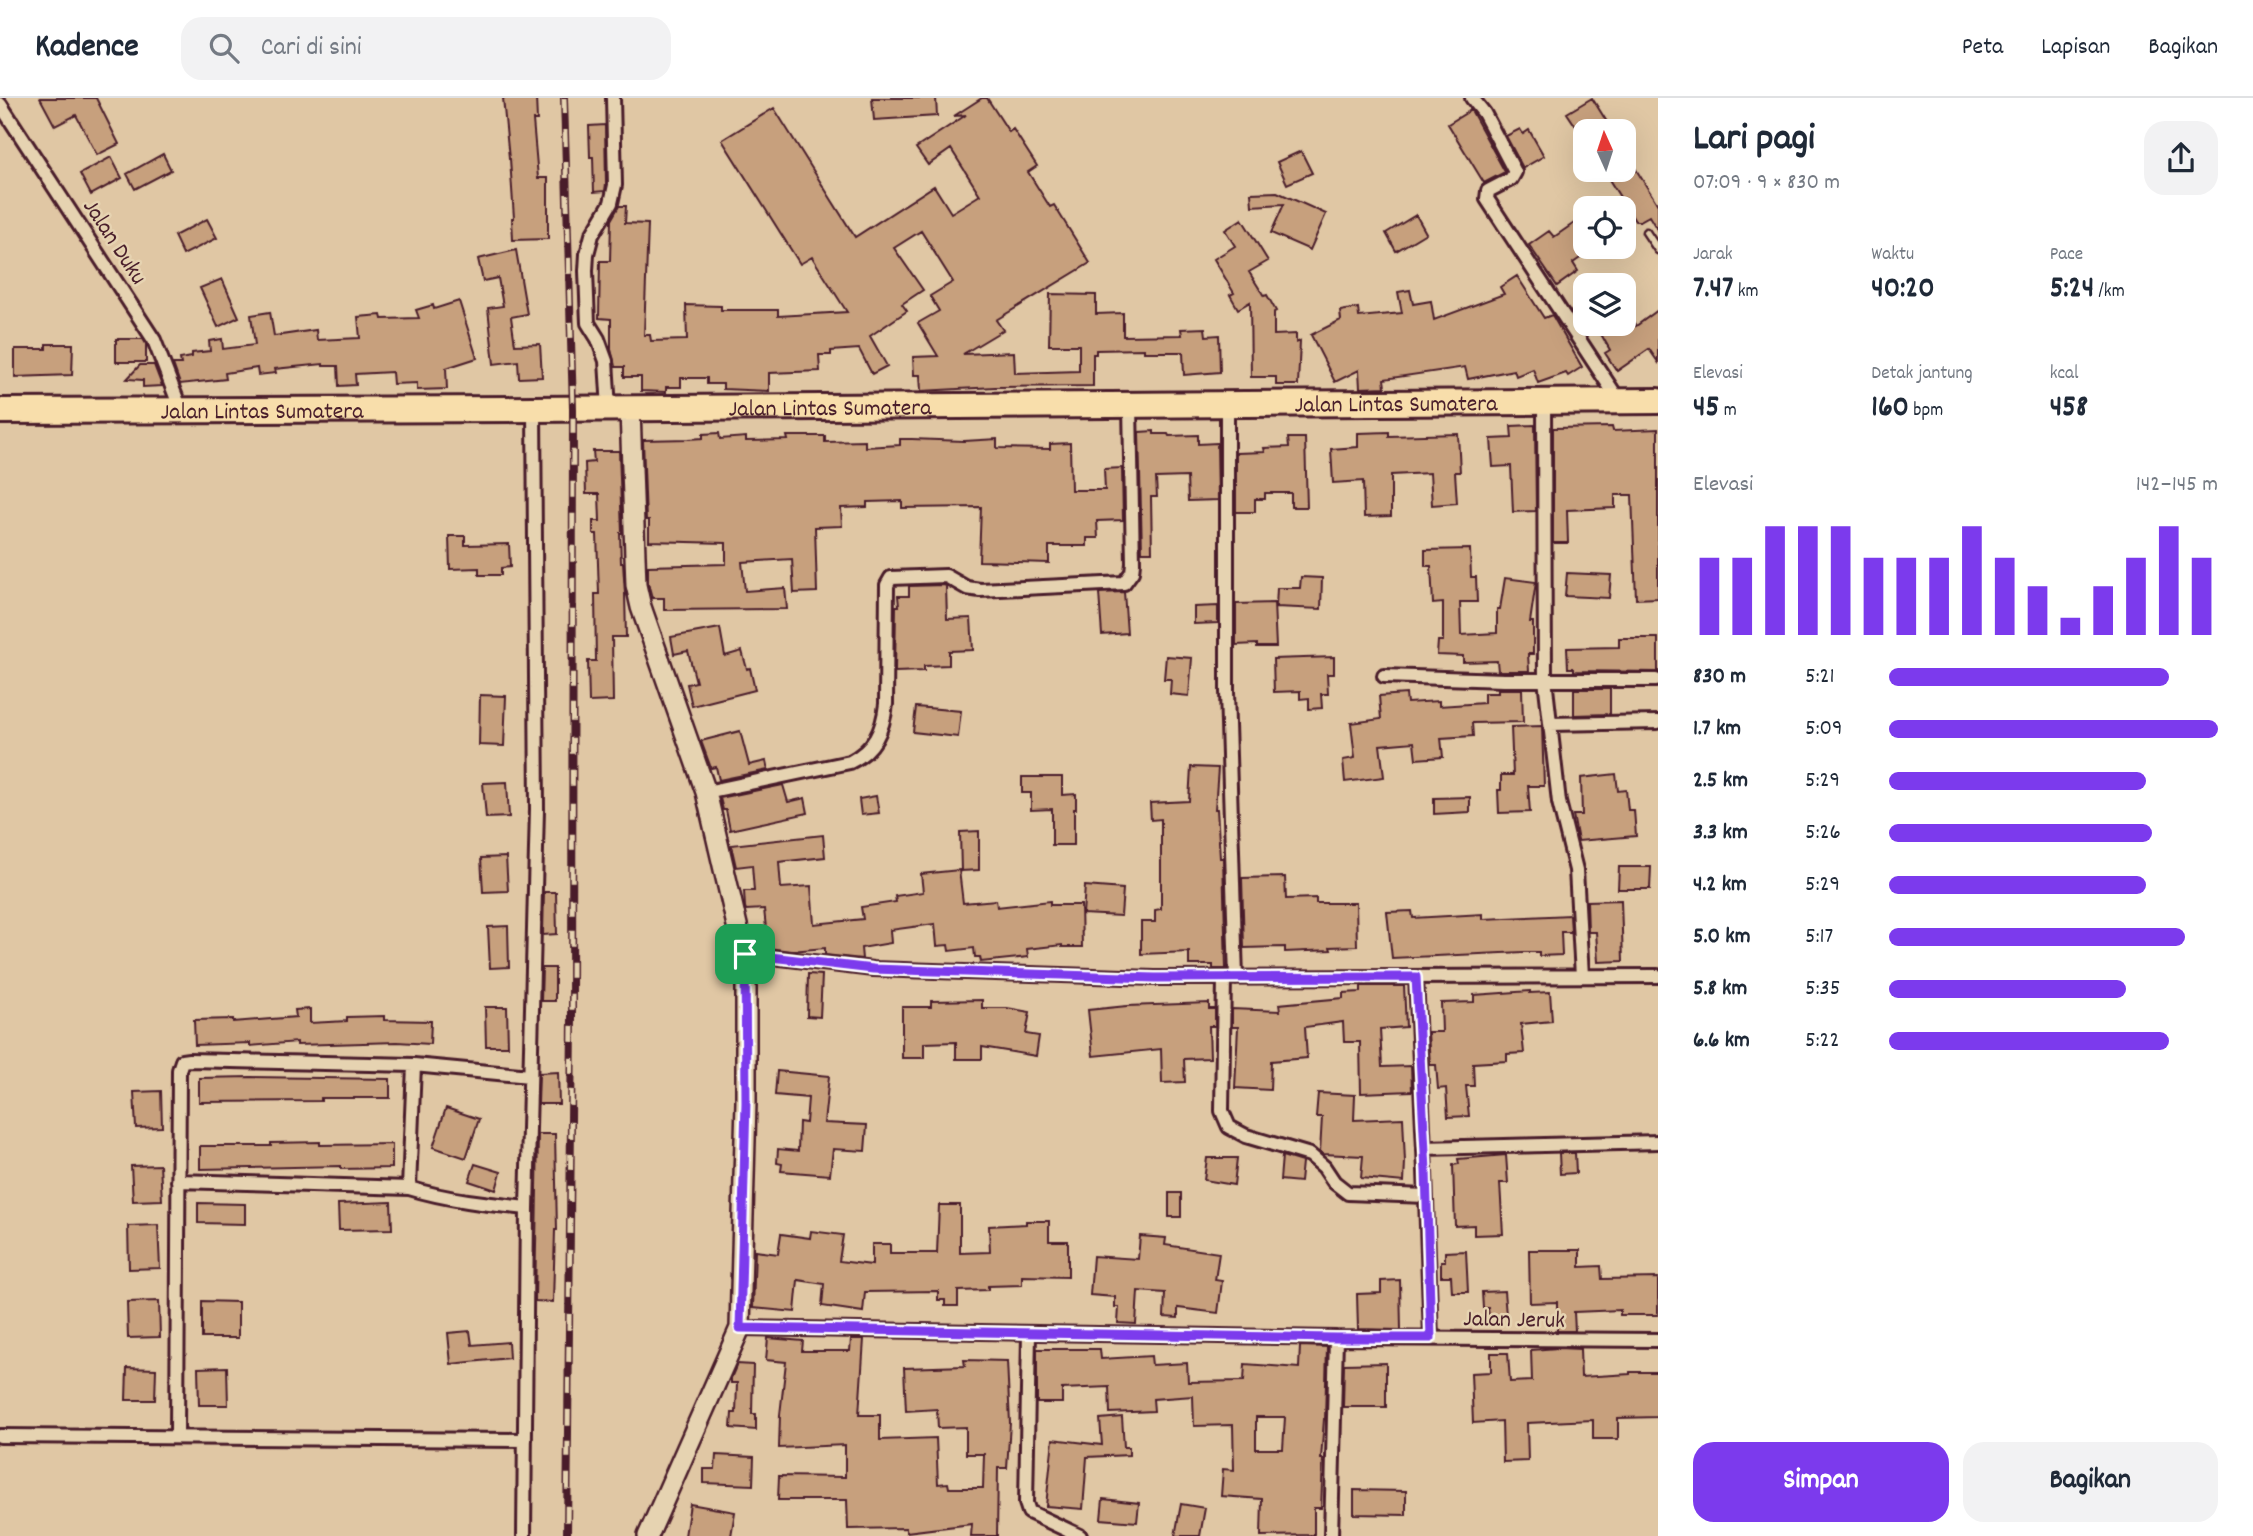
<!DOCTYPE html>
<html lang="id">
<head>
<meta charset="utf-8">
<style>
	body { margin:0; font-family:Dekko,sans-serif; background:#f2f2f3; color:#1f2937; height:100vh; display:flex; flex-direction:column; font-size:26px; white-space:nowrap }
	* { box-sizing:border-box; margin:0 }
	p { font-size:23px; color:#747a83 }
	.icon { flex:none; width:38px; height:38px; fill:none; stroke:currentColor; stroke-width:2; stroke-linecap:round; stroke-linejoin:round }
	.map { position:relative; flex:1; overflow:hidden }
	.drawer { display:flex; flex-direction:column; background:#fff; width:595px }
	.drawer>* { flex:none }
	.needle { width:46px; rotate:357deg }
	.fabs { position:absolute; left:1573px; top:21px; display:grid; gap:14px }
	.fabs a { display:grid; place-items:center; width:63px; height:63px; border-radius:14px; background:#fff; box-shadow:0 7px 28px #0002; font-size:35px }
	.pin { position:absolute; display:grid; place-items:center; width:60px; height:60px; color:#fff; margin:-30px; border-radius:14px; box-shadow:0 4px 10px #0006 }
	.round { display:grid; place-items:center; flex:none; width:74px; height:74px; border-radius:21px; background:#f2f2f3 }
	.summary { display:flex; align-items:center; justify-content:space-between; height:119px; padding:0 35px }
	h1 { font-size:38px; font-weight:700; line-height:52px }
	.figures { display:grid; grid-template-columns:repeat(3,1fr); gap:10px; height:119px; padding:7px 35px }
	.figures div { display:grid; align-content:center }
	.figures b { font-size:30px; font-weight:700 }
	.figures small { font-size:19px; font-weight:400 }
	.figures p { font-size:19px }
	.chart { height:196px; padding:14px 35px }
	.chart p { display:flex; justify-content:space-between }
	.chart svg { width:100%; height:126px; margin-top:7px; stroke:#7c3aed; stroke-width:6 }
	.primary-button { display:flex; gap:14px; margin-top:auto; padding:14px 35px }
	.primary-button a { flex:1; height:80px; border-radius:21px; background:#7c3aed; color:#fff; font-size:28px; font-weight:700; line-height:80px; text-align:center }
	.primary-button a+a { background:#f2f2f3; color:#1f2937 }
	ul { padding:0 35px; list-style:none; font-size:23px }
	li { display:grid; grid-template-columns:112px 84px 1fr; align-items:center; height:52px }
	li i { height:18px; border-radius:9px; background:#7c3aed }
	header { display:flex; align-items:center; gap:42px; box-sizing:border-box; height:98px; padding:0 35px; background:#fff; border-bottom:2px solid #e0e1e3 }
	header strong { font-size:33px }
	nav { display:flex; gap:38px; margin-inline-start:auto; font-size:24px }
	.search { width:490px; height:63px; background:#f2f2f3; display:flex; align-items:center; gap:18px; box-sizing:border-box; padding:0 24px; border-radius:21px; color:#747a83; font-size:26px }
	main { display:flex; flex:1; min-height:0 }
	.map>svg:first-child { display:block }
</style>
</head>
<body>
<header>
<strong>Kadence</strong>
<div class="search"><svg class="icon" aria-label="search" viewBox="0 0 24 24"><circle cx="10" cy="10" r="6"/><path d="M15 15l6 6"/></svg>Cari di sini</div>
<nav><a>Peta</a><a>Lapisan</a><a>Bagikan</a></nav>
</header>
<main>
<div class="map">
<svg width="1658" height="1438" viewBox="0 0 1658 1438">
	<rect width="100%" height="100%" fill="#e0c7a4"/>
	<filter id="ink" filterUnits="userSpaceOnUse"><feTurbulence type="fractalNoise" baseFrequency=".0143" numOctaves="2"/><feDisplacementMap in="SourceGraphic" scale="14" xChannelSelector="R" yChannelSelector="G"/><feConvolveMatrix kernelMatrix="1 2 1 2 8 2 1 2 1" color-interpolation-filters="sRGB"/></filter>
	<g filter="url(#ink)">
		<path fill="#c7a07d" stroke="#4a1f2b" stroke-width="2" fill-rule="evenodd" d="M40,0H96L119,46L97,57L76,17L55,28Z
			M503,0H536L537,22H533L538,80H548V141L513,142L512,120H514L510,61H509Z
			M872,0H936L937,18L874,22Z
			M982,0H987L1009,34L1013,31L1037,68L1028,74L1050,109L1054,107L1090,165L996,222L1003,232L963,256L1014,254L1015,275L1079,273V247H1049L1050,196L1096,197V216L1123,215V238L1182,237L1181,231L1205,230L1206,238L1219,237L1220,274L1184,277L1183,254H1144V251L1096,252V256H1093V288L995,289L921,293L920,277H914L913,259L938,258L918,225L939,213L930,198L953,184L921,133L894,150L923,192L902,206L907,213L870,238L887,268L872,276L859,251L831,253V257H819L820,273L769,275V293L723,291V286H707V280H681V289H666V294L641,293V279H624V269H615L611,251V221L599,220L600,163H610L611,122L619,108H626L625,125L648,126L644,237H650L651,243L687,242L686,207L721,208V212H778V218L847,214L812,159L800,166L722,42L774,10L855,139L934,88L951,115L980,97L951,51L928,67L916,50L966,17L954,18Z
			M1592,0L1607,24L1612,33H1579L1567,15Z
			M1471,12L1505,74L1484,85L1448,26Z
			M605,27L606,86L605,93L594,94L593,59H590L589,28Z
			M1520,31L1523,36L1529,32L1544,58L1523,70L1506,38Z
			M1624,52L1658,107V133L1649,118L1640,123H1635L1603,72H1624Z
			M1301,53L1312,75L1287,86L1277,64Z
			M163,56L171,72L135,91L127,76Z
			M111,59L122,80L91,97L80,76Z
			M1277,94L1326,116L1310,152L1271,135L1284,106L1252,108L1251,95Z
			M1416,117L1426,135L1396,153L1386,135Z
			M207,121L217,140L183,157L174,138Z
			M1242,121L1268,163L1249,174L1264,198L1267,197L1276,213L1274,214V237L1296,236V245L1300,243L1298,287H1276V279H1251L1250,204L1238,211L1230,197L1234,195L1214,161L1235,148L1225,132Z
			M1580,121L1586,128V156L1573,165L1578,173L1557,188L1529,147L1549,133L1554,139Z
			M516,152L527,216L511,219L515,247L540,246L542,279L519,280L518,263L494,266L488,210L503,208L498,180L483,183L478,161Z
			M1517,178L1544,220L1552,217L1582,269L1568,278L1566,275L1538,285L1533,271L1516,278L1514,272L1468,281L1465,269L1384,281L1385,289L1360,290L1359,272L1335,284L1311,237L1341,222L1340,213L1358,210L1359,219L1402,215L1398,194L1410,192L1413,206L1431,203L1434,222L1504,196L1500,189Z
			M222,181L239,219L218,229L200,190Z
			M459,203L477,260L446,270L447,291L417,292V285L393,286L392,274L355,276L356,287L339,288L338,268H323V266L275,271L276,275L258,277L257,270L225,275L226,281L180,286L173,266H181L180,261L192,259V255L210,253L209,243L222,241L223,251L255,247L251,217L270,214L274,238L316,232L317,242L360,240L358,219L381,217L382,221L419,220L416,212L433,207L434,211Z
			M1624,209L1636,228L1658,212V264L1649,251L1617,273L1605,255L1610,252L1598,231L1600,230L1598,226H1624Z
			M116,241H143L146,246V264H116Z
			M46,246H73L72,277L15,279V251H46Z
			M140,267H154L162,288L143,289V282L127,281Z
			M1535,327L1536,413L1513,414L1511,368L1493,369L1491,341L1512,340L1511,328Z
			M1612,329L1613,333L1658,331V500L1636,501L1632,397H1615V410L1567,412L1568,445H1553V330Z
			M1154,333V336H1168L1169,338L1198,337V346L1217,345L1218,402L1188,403L1187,379L1156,380L1157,399H1151L1152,454H1142L1139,334Z
			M1389,334V338L1458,336L1460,374H1455L1457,405L1432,407L1430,375L1391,377V418L1364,419L1363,383L1333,385L1331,351L1358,349V335Z
			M719,335L720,341L746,339V343L788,342L787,338H825V344L865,343V349L900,347V341H912L964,343L997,341V350L1050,351V346L1070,345L1071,392H1105L1104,371L1122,370L1123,422L1097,423L1098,440H1087V448H1049V465L979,463L981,409L902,410V403L867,404V409L841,410L842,428L815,429L817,494L794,495L792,461L742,464L745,493L785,490L787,511L664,512V500H652L648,485V468L726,466V445L649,443V422H646L643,342L689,341L703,340V336Z
			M1288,340H1305L1307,409H1291V395H1265V401H1255V414H1236V355L1265,354L1264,350L1289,349Z
			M593,353H619L622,435H620L621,465H623L625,496L626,539H612L613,603L589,604L588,563H596L595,496H599L597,436H593V423H600L599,396H586L585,365L594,364Z
			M449,438H465V447L509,446L510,469L501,470V477H479V470L450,471Z
			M1470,451L1471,479H1476L1477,504H1460L1461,537L1497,535V511H1500L1505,480L1536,484L1530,524H1533V556H1528L1529,573H1498L1497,563L1463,564V558L1437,557L1438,543H1443V505L1433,506L1431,468H1425V452Z
			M1567,475L1611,477L1609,500L1565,498Z
			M1301,479L1322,480L1321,511L1276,509L1277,490H1300Z
			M944,487L946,488L947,521L971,520L973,552L949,553V567L924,568V573L895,574L896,508H899L898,498H909V488Z
			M1124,494L1127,535L1102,537L1099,495Z
			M1274,505L1276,549H1257V546L1236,547V506Z
			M1218,508V525L1194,526V509Z
			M720,530L725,558L742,553L747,571L750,570L755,592L692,608L687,586L696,584L688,553L674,556L671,539Z
			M1619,540H1658V574L1574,573V570H1568L1567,550L1619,549Z
			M1166,558L1192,560L1189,598L1170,596L1171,581H1164Z
			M1334,559V576H1327L1328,596H1321L1322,610L1309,611V600L1300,601V593L1274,594L1273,561Z
			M1498,591H1522L1523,624L1472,625L1473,638L1441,640L1443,659L1416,661L1414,644L1380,647L1384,679L1345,684L1343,662L1355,660L1351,625L1381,621L1379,598L1406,596L1407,605L1439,603V608L1484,605V595H1498Z
			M1574,591H1610V616L1574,617Z
			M480,597L506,598L504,648L479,647Z
			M916,609L961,613L958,639L913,634Z
			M1542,628L1544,688H1528L1530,714L1499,715L1498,692H1501V677H1513L1511,629Z
			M740,633L749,667L766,663L768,672L719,682L716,669L711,670L701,643Z
			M1191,669L1218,670L1215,711H1217L1220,760H1223L1226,871H1213V867H1189V854L1141,856V824H1155V812L1161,811V721L1151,722L1150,705L1189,703Z
			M1616,676L1618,693L1626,692L1628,712H1634L1636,738L1578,743L1573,717H1582L1581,680Z
			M1022,679H1062V697L1076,696V711H1074V747H1052V711L1031,712V695H1022Z
			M507,684L509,719L486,720L483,685Z
			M783,687L788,704L805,700L808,715L730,732L726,712H723L720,700Z
			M876,698L879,715L861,717L859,701Z
			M1470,699V714L1434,716V700Z
			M979,733V772L961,773L960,734Z
			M823,737L825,759L779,764L781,790L811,788L814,826L863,821L861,809L896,804L895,798L923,794L921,776L959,772L963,805L996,802L997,809L1050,803V807H1081L1082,849H1062V847L1027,851L1028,859L981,864L980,859H975L974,850L949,853L948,847L937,848L935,826L890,832L891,845L861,850L862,861L825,857V850L791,853L768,850L764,811L746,812L745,809L744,793H754L752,767L736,769L731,747Z
			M506,759L508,793L483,794L481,760Z
			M1619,769H1651L1650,791H1618Z
			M1285,779L1286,801L1316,800V805H1356L1357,848L1330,849L1331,852L1285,854V849L1244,850L1242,780Z
			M1085,788L1123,791L1121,818L1083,816Z
			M544,794H556L557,836L543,837Z
			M1621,802L1623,863L1598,864L1596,834H1588L1587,803Z
			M1412,813L1413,820L1483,816V821L1570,817L1571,834H1561L1562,857L1539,858V854H1524L1392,860L1387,814Z
			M508,828L509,869L490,870L488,829Z
			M542,870H555V903H541Z
			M808,876L822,877L820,919L807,918Z
			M1361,888H1404L1406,929L1380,931L1382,969L1411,968L1412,993L1361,995L1360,944H1344L1343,924L1305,929L1307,960L1271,963L1270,992L1235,990L1238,929H1232V911L1280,913L1279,906L1343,900V895L1361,894Z
			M1530,893V895L1550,894L1552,923L1521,926L1524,955L1507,956V963L1473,965L1474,988H1466L1469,1018L1448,1019L1446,990L1438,991L1436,967H1430L1428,934H1442L1441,905L1474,904V897Z
			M982,902V910H1007L1030,914L1026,936L1039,938L1036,958L982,949V961H956V944L924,945V960H902V909H931V903Z
			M1209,905V911H1215V928H1209L1210,960L1184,961L1185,984L1162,985L1161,951L1093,958L1088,912L1127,908Z
			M485,909H507L508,948H486Z
			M310,911V925L347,923V919L384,918V922L431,923L430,946L397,944L297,947V944L250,948V945L195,947L194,922L233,921V924L296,919L295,912Z
			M777,973L829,978L824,1025L867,1027L865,1053L833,1051L830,1077L781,1073L782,1066L777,1065L778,1051L798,1053L799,1024L806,1025L808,1000L775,997Z
			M558,974L559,1006H538L539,975Z
			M251,979L390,981V1000H321V1003L199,1004V980Z
			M161,993L162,1029L136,1030L134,994Z
			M1318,995L1355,997L1354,1022L1403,1020L1405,1064L1404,1084L1361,1080L1363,1058L1323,1056L1320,1054L1322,1019H1316Z
			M446,1010L479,1021L466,1060L433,1049Z
			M538,1036H555L557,1132H555L553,1204L535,1203Z
			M320,1044V1047L392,1046V1070L341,1071V1068L200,1071V1048H271V1045Z
			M1559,1055H1575L1576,1075L1560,1076Z
			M1506,1057L1508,1085H1500L1503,1136L1474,1137V1127L1455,1128L1453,1067L1459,1066L1458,1061Z
			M1282,1058L1302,1064L1300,1084L1280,1082Z
			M1207,1060H1237L1234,1087L1204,1082Z
			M475,1066L501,1074L496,1092L469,1083Z
			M160,1067L162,1102L133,1103L131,1068Z
			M1169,1095H1181V1119H1169Z
			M391,1104L392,1131L339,1132L338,1106Z
			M198,1105L245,1106V1126L198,1125Z
			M939,1107H960V1155L990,1154L989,1128L1026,1126V1123H1049V1143H1068V1179L1022,1178V1187L988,1188V1192L958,1193V1208H945V1202H938V1193L865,1194L863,1214L822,1208L824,1186L798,1182L795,1214L753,1210L755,1153L778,1156L781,1136L810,1140L811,1133L843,1137L839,1163L872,1167V1146H890V1155H937Z
			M158,1127L160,1170L129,1171L128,1128Z
			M1140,1138L1166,1140L1165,1147L1219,1155L1215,1182L1222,1183L1218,1215L1178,1210V1220L1164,1219L1165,1195L1138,1193L1136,1226L1118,1225L1119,1209H1115V1199L1090,1197L1093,1158L1138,1161Z
			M1529,1152H1580V1169L1601,1168L1602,1181L1658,1180V1217H1620V1212L1574,1214L1575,1233H1557V1204L1530,1205Z
			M1466,1153L1468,1194H1452L1451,1178H1441V1163H1445V1154Z
			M1400,1182L1401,1232L1358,1231L1357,1196L1381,1195V1183Z
			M1504,1193L1506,1217L1489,1218L1488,1210H1483L1482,1194Z
			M159,1203L160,1239L128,1240L127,1204Z
			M202,1203L238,1204V1240H202Z
			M470,1233L472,1247L508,1244L509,1260L451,1266L448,1235Z
			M768,1240L803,1243L802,1253H850L851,1241H864L859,1317H880V1342L936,1340L938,1386L948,1385L949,1390H983L984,1356H966V1329L938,1330L937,1311L906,1313L904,1270L965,1268L964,1262L1007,1263L1010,1325L1007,1370H998L997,1438H971L972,1426L906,1434V1430L848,1431L847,1402H778L779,1378L845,1379V1347L779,1350L780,1317L786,1264L766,1262Z
			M1300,1248L1327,1249L1325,1321H1324L1321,1361H1323L1321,1410H1314V1437L1261,1438L1262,1401L1221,1398L1223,1371L1234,1372L1233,1327L1194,1328L1193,1298L1153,1301L1154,1313L1110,1315L1109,1289L1062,1291V1305H1037V1251H1100L1101,1261L1151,1258L1152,1267L1187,1265L1188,1284L1244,1283L1245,1266L1299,1270ZM1256,1319H1285L1283,1351H1256Z
			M1558,1250L1580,1251L1581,1279L1630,1276V1274H1658V1319L1618,1320V1341H1593V1322L1527,1325L1528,1363L1503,1364L1502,1323L1473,1325L1471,1275L1491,1274V1255H1508L1510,1284L1532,1283L1531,1252Z
			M1386,1265V1309H1343L1344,1266Z
			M737,1266L753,1267L752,1316H756V1332L731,1330L732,1315H736L737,1285H731V1280Z
			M227,1269L228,1307H199L198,1270Z
			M127,1270L156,1271L155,1302H126Z
			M1122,1319L1124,1349H1129V1357L1087,1359L1083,1411L1046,1408L1053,1341L1102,1347L1100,1321Z
			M716,1357L754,1359L753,1387L704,1385V1371H715Z
			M1354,1392L1406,1393V1417L1354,1416Z
			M1103,1401L1139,1405L1137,1424L1101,1421Z
			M690,1406L735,1414L731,1438H685Z
			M1181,1406L1205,1410L1200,1438H1175Z"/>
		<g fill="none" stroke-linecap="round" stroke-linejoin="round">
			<defs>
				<path id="lane" d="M1646,134L1658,152"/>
				<path id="street" d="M1472,0L1484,15L1515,74L1511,81L1488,93L1487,101L1620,304
					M0,6L154,242L181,312
					M1544,305L1545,581L1559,704L1576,772L1582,878
					M1227,307V594L1236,880
					M609,311L606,263L598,241L588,225L586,173L587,156L592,137L611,105L615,87L613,0
					M1384,578L1504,582H1656
					M1550,626L1658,624
					M706,694L850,664C874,652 883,633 886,606L887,487L891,480L946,478L967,490L980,492L1124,485L1132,474L1133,465L1130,308
					M745,856L873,871L1155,880L1658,878
					M1416,879L1425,1073L1431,1240
					M1224,880L1222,1013L1229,1029L1246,1038L1310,1057L1324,1069L1334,1084L1348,1095L1426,1098
					M1424,1050L1658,1044
					M178,1083L409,1090C448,1102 487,1106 527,1110
					M409,1090L414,967
					M740,1230L1336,1240L1658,1242
					M1029,1235L1026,1405L1029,1414L1080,1438
					M0,1338L524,1342
					M177,1338L179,972L182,963L189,962L414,967L530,978
					M524,1438L527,1110L537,711L534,311
					M1331,1438L1336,1240"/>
				<path id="secondary" d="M630,311L636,487L641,509L706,694L746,866V1004L740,1230L648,1438"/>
				<g id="highway">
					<path id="s1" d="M0,313L534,311L1658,303"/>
				</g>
			</defs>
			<use href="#lane" stroke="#4a1f2b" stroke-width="11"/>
			<use href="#street" stroke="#4a1f2b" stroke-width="18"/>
			<use href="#secondary" stroke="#4a1f2b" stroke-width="24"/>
			<use href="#highway" stroke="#4a1f2b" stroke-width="30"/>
			<use href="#lane" stroke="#e6d3b1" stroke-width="6"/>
			<use href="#street" stroke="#e6d3b1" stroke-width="12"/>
			<use href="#secondary" stroke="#e6d3b1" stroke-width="19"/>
			<use href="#highway" stroke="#f8deab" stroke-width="24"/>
			<defs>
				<path id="rail" d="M564,0L573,311L572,920L567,1438"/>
			</defs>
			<use href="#rail" stroke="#4a1f2b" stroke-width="8"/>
			<use href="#rail" stroke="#e6d3b1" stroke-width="5" stroke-dasharray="16" stroke-linecap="butt"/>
		</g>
	</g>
	<g fill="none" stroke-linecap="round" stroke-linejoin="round" filter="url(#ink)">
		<defs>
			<path id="route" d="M745,856L873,871L1155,880L1416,879L1426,1073L1431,1240H1336L740,1230L746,1004Z"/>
		</defs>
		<use href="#route" stroke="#fff" stroke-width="14"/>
		<use href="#route" stroke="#7c3aed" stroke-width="9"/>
	</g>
	<g text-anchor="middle" stroke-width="5" stroke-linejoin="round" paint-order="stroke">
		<g font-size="24" fill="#4a1f2b" stroke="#e6d3b1">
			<text transform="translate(116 143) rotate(57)" y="8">Jalan Duku</text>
			<text dy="8" stroke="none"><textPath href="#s1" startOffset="1396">Jalan Lintas Sumatera</textPath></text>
			<text dy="8" stroke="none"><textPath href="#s1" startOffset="830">Jalan Lintas Sumatera</textPath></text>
			<text dy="8" stroke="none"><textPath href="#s1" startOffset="262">Jalan Lintas Sumatera</textPath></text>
			<text transform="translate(1514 1220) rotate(1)" y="8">Jalan Jeruk</text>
		</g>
	</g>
</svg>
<div class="fabs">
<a><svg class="needle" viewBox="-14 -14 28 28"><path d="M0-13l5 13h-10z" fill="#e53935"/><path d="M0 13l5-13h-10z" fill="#747a83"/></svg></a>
<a><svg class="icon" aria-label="locate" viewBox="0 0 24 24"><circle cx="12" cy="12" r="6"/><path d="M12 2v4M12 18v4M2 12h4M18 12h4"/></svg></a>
<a><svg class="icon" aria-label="layers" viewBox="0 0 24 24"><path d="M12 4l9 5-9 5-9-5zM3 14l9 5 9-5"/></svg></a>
</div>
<div class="pin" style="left:745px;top:856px;background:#1e9e55"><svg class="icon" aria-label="arrive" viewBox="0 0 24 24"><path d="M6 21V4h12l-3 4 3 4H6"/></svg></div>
</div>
<section class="drawer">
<div class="summary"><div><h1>Lari pagi</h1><p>07:09 · 9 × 830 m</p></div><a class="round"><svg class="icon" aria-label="share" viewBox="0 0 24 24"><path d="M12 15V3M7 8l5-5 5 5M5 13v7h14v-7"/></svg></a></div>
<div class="figures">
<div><p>Jarak</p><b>7.47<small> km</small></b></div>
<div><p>Waktu</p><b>40:20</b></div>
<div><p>Pace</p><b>5:24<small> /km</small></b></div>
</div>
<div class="figures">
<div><p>Elevasi</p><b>45<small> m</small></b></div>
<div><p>Detak jantung</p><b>160<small> bpm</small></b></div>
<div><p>kcal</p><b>458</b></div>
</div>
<div class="chart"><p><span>Elevasi</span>142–145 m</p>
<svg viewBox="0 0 160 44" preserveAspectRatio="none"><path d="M5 44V17M15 44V17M25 44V6M35 44V6M45 44V6M55 44V17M65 44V17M75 44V17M85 44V6M95 44V17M105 44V27M115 44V38M125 44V27M135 44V17M145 44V6M155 44V17"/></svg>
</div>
<ul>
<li><b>830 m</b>5:21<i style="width:85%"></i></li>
<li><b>1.7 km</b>5:09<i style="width:100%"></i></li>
<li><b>2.5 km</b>5:29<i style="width:78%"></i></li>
<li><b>3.3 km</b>5:26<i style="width:80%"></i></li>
<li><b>4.2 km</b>5:29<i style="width:78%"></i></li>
<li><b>5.0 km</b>5:17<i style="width:90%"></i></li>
<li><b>5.8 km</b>5:35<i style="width:72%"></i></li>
<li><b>6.6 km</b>5:22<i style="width:85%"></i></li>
</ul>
<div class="primary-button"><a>Simpan</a><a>Bagikan</a></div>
</section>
</main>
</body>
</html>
